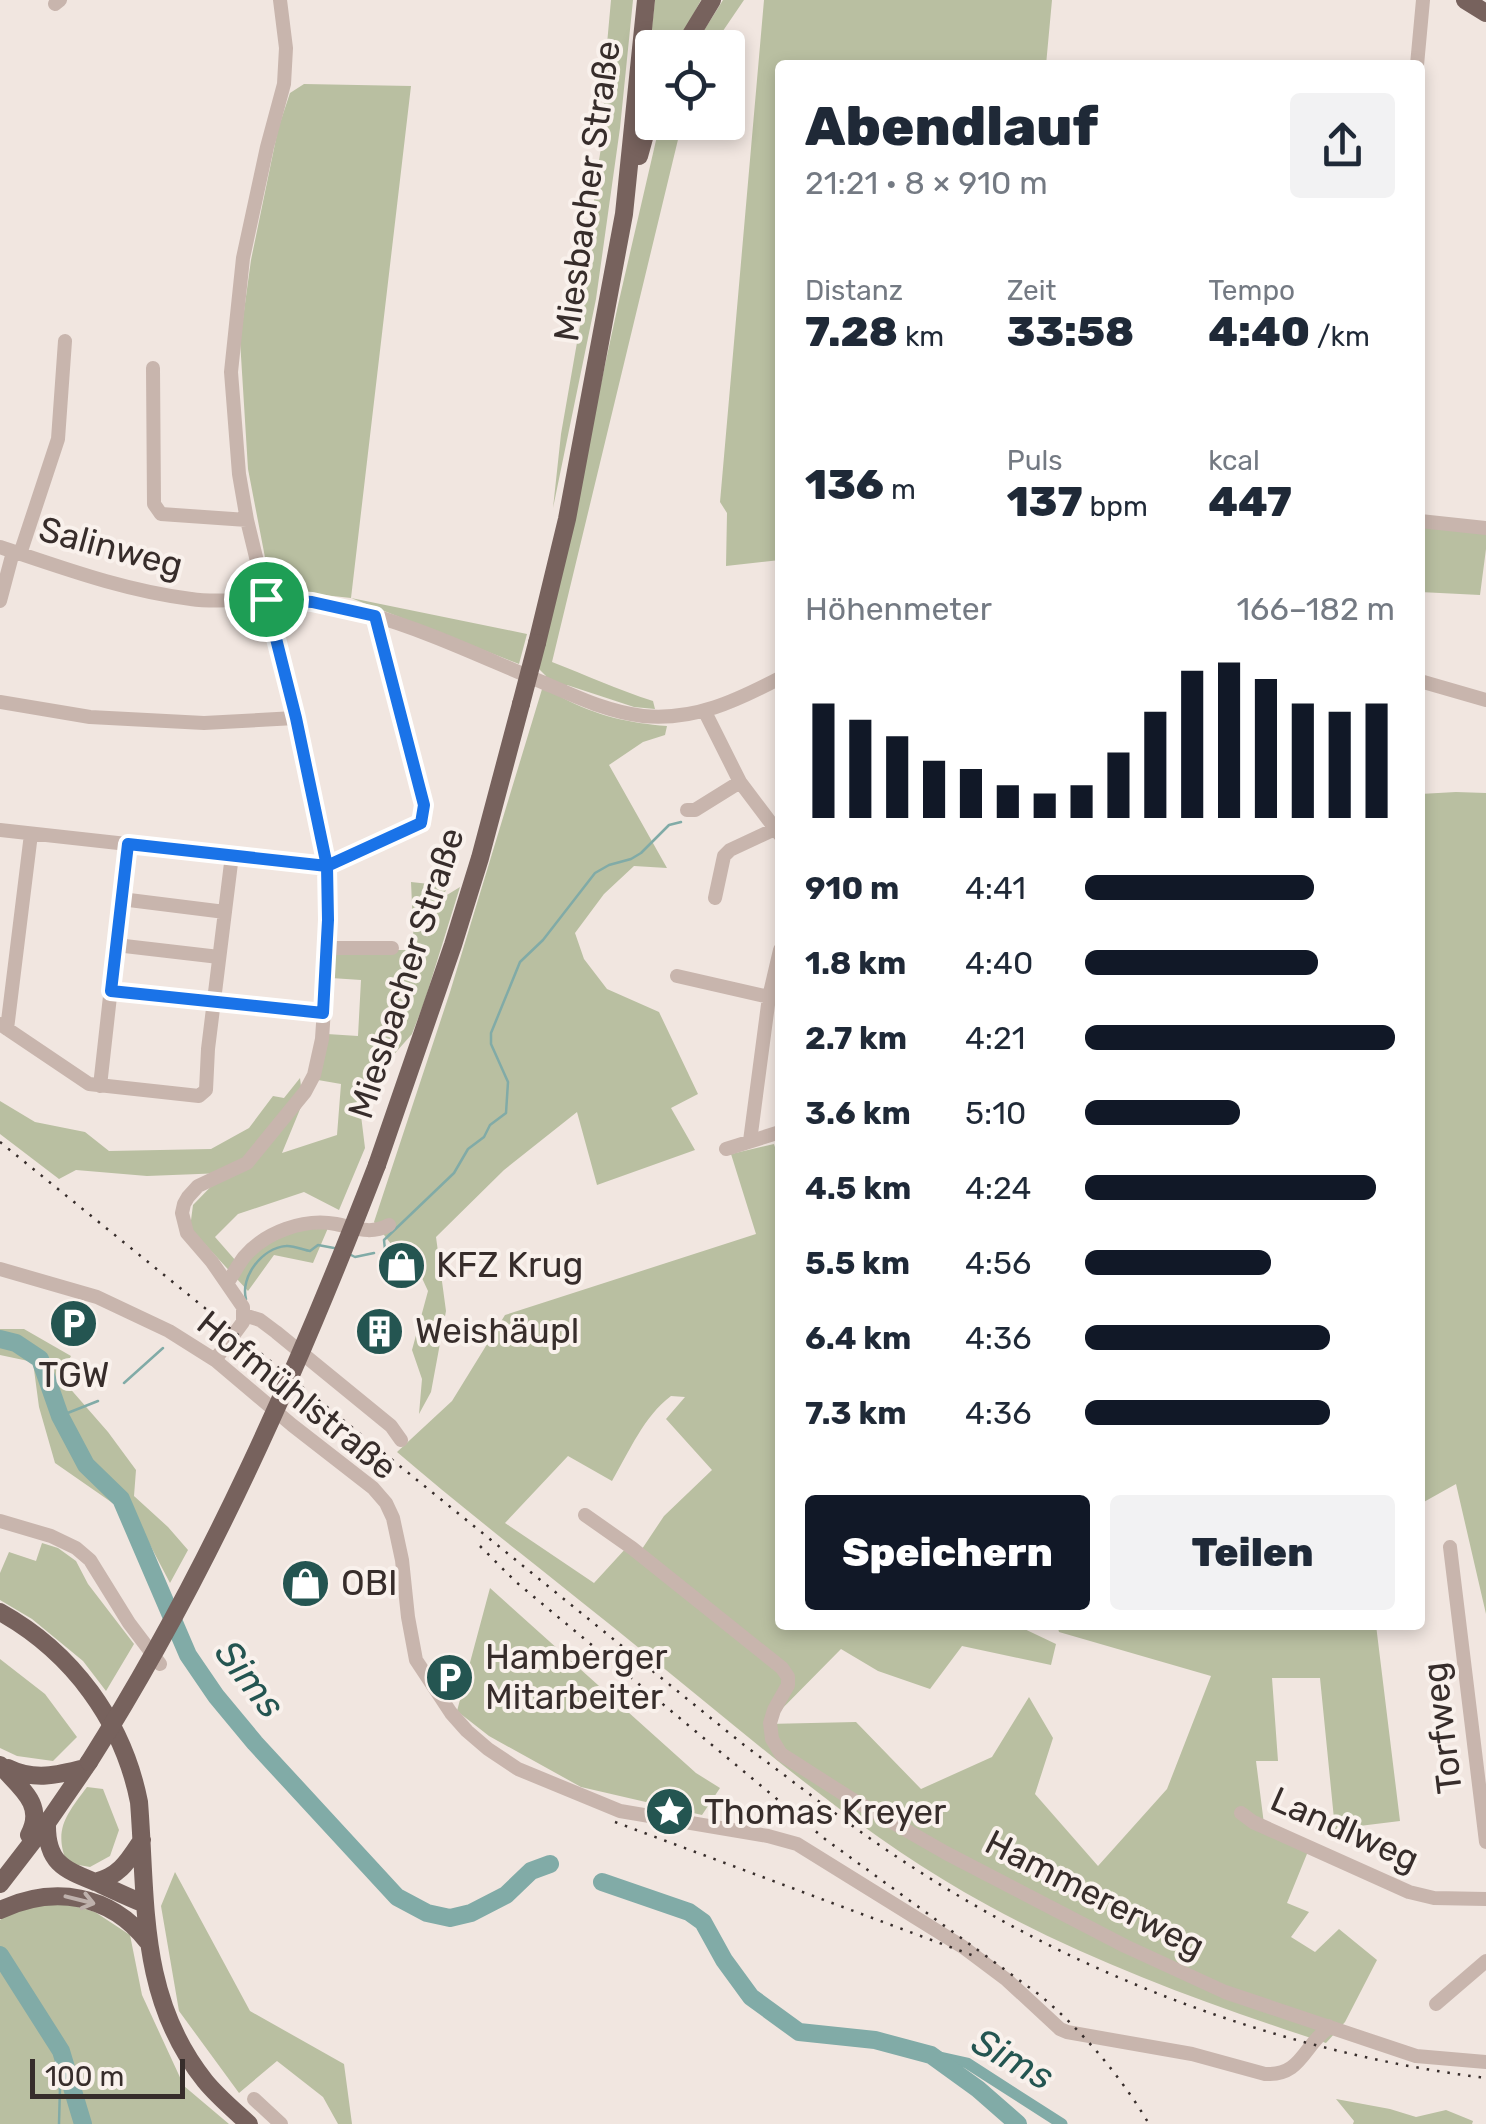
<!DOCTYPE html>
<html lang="de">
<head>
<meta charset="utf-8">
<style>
	body { margin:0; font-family:Rubik,sans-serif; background:#f2f2f3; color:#1f2937; height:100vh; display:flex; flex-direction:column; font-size:38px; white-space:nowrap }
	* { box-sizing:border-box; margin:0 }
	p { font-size:32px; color:#747a83 }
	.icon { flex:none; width:55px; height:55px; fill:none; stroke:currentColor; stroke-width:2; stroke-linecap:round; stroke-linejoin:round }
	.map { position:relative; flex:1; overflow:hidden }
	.sheet { position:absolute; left:775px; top:60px; width:650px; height:1570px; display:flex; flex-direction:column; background:#fff; border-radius:10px; box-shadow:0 5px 15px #0003 }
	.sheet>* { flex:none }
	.tools { position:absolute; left:635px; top:30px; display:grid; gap:20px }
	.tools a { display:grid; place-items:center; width:110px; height:110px; border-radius:10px; background:#fff; box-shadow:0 5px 15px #0003; font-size:50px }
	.scale { position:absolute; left:30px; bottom:25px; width:155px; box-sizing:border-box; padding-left:10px; border:5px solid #372d2b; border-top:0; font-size:28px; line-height:35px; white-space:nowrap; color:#372d2b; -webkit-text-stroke:8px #f9f1ec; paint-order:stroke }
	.pin { position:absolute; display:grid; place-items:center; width:85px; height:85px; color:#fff; margin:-42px; border:5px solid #fff; border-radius:50%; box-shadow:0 2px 10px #0007 }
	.round { display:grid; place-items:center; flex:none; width:105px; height:105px; border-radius:10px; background:#f2f2f3 }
	.head { display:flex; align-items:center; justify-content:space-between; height:170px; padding:0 30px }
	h1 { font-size:55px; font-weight:800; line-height:75px }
	.figures { display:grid; grid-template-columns:repeat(3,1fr); gap:15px; height:170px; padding:10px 30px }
	.figures div { display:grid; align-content:center }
	.figures b { font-size:42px; font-weight:800 }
	.figures small { font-size:28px; font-weight:400 }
	.figures p { font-size:28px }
	.chart { height:280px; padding:20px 30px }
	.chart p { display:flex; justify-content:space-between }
	.chart svg { width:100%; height:180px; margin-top:10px; stroke:#111827; stroke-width:6 }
	.cta { display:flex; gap:20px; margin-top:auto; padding:20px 30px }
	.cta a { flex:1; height:115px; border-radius:10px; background:#111827; color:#fff; font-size:40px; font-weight:800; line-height:115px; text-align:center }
	.cta a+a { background:#f2f2f3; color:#1f2937 }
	ul { padding:0 30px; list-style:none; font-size:32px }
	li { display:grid; grid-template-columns:160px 120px 1fr; align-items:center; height:75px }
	li i { height:25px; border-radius:12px; background:#111827 }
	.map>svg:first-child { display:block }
</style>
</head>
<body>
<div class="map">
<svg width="1486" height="2124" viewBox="0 0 1486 2124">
	<rect width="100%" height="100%" fill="#f1e6e0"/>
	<path fill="#b9bfa1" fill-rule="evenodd" d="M611,0H633L620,128L596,299L553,508L561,434L586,291L596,178L605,124L603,88Z
		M655,0H701L676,47L652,48V92L644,112L643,104Z
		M723,0H744L712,47L693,48Z
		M764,0H1052L1046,65H780V560L726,566L727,513L720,502Z
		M304,84L411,86L351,598L527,634L519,664L351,598L278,590L268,573L248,469L240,340L251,260L278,129L290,93Z
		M660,123H682L552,662C586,675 618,690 653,701L655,709L634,707L567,685L563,698C597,716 629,723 667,726L665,735L643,742L609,765L667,868L634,866L604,894L575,933L584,959L607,989L659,1012L698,1094L671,1108L695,1150L597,1185L577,1112L504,1170L436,1237L446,1311L431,1392L419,1414L422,1379L412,1350L428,1291L415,1263L398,1253L374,1222L450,992L546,676L539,669L618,305Z
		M1420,527L1486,532V549L1480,595L1420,592Z
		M1456,792L1486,793V1614L1456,1484L1422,1503L1420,1523V794Z
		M411,882L448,886L442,898L460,887L425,1000L412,1034L365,1087L359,1099L365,1148L339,1210L304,1192L238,1214L215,1237L236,1261L297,1229L328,1228L313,1263L274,1255L248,1291L190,1228L193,1205L224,1173L147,1176L76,1170L59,1179L0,1134V1101L35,1122L85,1132L109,1151L211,1149L249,1128L273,1096L284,1098L300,1078L303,1102L282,1153L337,1135L341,1084L318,1080L327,1034L358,1036L361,980L331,978L333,950H414Z
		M774,1144L780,1163V1625H1016L1056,1644L1051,1665L962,1646L930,1689L878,1671L841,1649L767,1724L856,1722L921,1789L992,1757L1029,1697L1053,1738L1035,1794L1098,1866L1167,1789L1211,1676L1059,1632L1057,1625H1376L1400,1821L1335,1829L1320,1678H1272L1278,1761H1256L1264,1824L1311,1844L1287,1903L1309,1912L1291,1937L1315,1952L1339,1929L1377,1960L1345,2022L1326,2043C1201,2002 1079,1958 964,1892C850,1826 752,1739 650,1657C566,1588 480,1523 397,1452L452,1401L505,1315L756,1234L731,1154ZM671,1396L685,1397L666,1419L712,1470L664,1516L638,1555L627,1547L594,1583L505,1523L568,1456L612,1481C629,1452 644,1416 671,1396Z
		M0,1329H24L71,1356L60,1377L108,1432L136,1470L134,1496L168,1527L188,1550L170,1583L137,1520L55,1463L39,1407L33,1362L0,1355Z
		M42,1543L58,1548L76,1561L88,1584L134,1644L106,1691L83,1661L32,1619L0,1600V1573L9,1552L36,1561Z
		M490,1588L696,1773L720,1788L702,1815L581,1787L489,1736L457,1711Z
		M0,1659L45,1694L77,1737L53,1761L17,1756L0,1748Z
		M87,1787L103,1789L119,1830L110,1856L90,1867L67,1863C53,1829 67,1814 87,1787Z
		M175,1872L250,2011L344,2064L352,2124H338L323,2097L277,2061L239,2093L179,2011L161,1906Z
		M54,1900L95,1912L130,1935L142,1995L184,2086L229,2124H0V1920L6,1915Z
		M1336,2099L1390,2109L1416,2117L1446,2110L1473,2121L1472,2124H1353L1354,2121Z"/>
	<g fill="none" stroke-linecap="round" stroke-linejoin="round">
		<path stroke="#81aba7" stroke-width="2.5" d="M385,1250L384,1240L454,1173L468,1149L484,1137L490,1125L506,1113L508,1082L491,1044V1033L520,962L543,940L595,873L609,865L631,859L641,853L669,825L681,822
			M351,1255L355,1257L374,1253
			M246,1299C240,1277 262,1248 286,1246C292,1245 304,1250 310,1251L318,1245L334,1248
			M124,1383L163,1348
			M60,1416L98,1401
			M59,2124L61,2051"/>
		<path stroke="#81aba7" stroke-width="11" d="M931,2055L967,2063L1062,2124"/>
		<path stroke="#81aba7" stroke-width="18" d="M0,1339L16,1343L40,1359L60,1416L86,1465L121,1499L188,1655L216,1696L255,1743L397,1897L427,1913L450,1918L471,1913L506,1895L531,1871L550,1864
			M602,1882L689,1912L703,1922L724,1960L751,1997L799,2032L875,2040L931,2055L978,2089L1018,2124
			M0,1955L61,2051L83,2124"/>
		<path stroke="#c8b5ad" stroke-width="14" d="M55,4L60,0
			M1417,65L1423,0
			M153,368L154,504L161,514L247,520
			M1420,521L1486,528
			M0,547C63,568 125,591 191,599C216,603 242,599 267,599C300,600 333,604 365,613C426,630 484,658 542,682C575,696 607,712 643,716C694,721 736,701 780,678
			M20,554L58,439L65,341
			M0,601L13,552
			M1420,681L1486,700
			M0,702L90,717L204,723L295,718
			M705,712L740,782L780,835
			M687,810H695L740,782
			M0,830L327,866L421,823L424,805L375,616
			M715,898L724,856L730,850L775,829
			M121,899L225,912
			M116,945L219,957
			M328,948H392
			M677,976L769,997
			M111,991L323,1013
			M0,1024L89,1084L199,1096L206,1090L208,1049L232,855
			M7,1029L31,834
			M100,1086L127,844
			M750,1141L769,997L780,950
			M726,1149L780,1132
			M0,1269L97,1297L169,1331L215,1360L292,1425L373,1488L386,1503L393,1518L402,1560L408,1617L416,1660L451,1713L467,1731L488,1749L518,1769L620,1811L768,1836L797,1844L963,1947L1007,1980L1060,2029L1067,2032L1192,2054L1265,2074C1301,2076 1303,2047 1327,2029L1328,2026
			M227,1283C233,1275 238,1265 244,1257C265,1232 304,1218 336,1224C356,1228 370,1235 389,1225
			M244,1315L260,1320L276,1332L391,1426L401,1440
			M215,1360L243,1322V1307L212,1262L187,1233L182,1213L184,1204L188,1197L198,1186L247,1163L305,1092L314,1075L322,1039L328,948L327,866L295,718L247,520L239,474L231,372L243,258L267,147L284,84L286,48L280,0
			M585,1515L632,1548L782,1668L788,1677V1685L774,1710L770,1723L772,1739L781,1754L850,1798L946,1853L1125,1946L1225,1992L1416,2056L1486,2062
			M0,1521L51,1536L76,1548L90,1560L129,1623L160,1664
			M1450,1547L1486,1842
			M1241,1813L1253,1822L1409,1892L1434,1898L1486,1899
			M1436,2004L1486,1961
			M254,2099L281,2124"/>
		<path stroke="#77625d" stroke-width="18" d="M1465,0L1486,13
			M683,48L712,0
			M639,156L652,109
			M537,643L567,519L624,214L646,0
			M377,1165L453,945L480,858L521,704
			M0,1612C72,1652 123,1721 139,1802C147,1902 138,1997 205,2081C218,2097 234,2110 249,2124
			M0,1765C19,1787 46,1804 29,1835
			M8,1768C34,1781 58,1775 85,1768
			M47,1823C46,1865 66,1870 100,1884C115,1891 130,1898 145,1904
			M95,1882C120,1876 128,1861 142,1840
			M0,1884L47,1823L89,1762
			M0,1910C54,1885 110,1894 147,1941"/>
		<path stroke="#372d2b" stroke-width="2.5" stroke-dasharray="2.5 8" stroke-linecap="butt" d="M0,1142L744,1745C801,1787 857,1832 917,1870C1087,1980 1286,2053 1486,2078
			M480,1546L516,1582L825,1839L1041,1996C1084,2033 1120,2075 1149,2124
			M615,1822L977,1957"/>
		<path stroke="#77625d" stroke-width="18" d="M521,704L537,643
			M89,1762C208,1574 297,1372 377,1165"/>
	</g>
	<defs><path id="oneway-shaft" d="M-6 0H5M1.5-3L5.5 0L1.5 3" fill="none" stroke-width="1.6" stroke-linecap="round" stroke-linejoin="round" transform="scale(2.5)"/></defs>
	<use stroke="#beb1ac" href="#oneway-shaft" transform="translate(80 1900) rotate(14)"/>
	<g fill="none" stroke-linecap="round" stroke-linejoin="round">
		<defs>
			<path id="route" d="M266,599L296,718L327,866L128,844L111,991L323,1013L328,920L327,866L421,823L424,805L375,616L312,602L266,599"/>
		</defs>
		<use href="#route" stroke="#fff" stroke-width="20"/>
		<use href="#route" stroke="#1a73e8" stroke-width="12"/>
	</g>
	<defs>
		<symbol id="shop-disc" viewBox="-11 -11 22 22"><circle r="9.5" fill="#245551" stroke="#f9f1ec"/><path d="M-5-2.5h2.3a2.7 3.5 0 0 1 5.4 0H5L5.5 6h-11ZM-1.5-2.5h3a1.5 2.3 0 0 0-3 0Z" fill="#fff"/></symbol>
		<symbol id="parking-disc" viewBox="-11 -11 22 22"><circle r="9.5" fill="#245551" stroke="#f9f1ec"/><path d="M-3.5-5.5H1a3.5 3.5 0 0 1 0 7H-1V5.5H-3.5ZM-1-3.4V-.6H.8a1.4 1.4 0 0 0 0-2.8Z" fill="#fff"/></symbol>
		<symbol id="building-disc" viewBox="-11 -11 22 22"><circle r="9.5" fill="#245551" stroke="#f9f1ec"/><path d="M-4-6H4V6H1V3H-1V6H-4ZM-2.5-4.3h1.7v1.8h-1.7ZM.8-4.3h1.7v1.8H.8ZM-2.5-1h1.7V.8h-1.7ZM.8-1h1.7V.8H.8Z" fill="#fff"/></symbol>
		<symbol id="sight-disc" viewBox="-11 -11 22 22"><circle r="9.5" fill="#245551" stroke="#f9f1ec"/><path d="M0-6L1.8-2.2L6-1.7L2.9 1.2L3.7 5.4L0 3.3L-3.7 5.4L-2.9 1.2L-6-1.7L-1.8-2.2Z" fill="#fff"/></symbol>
	</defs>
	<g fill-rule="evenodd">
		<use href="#shop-disc" x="374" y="1238" width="55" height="55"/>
		<use href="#parking-disc" x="46" y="1296" width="55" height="55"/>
		<use href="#building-disc" x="352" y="1304" width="55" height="55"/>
		<use href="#shop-disc" x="278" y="1556" width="55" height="55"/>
		<use href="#parking-disc" x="422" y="1650" width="55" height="55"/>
		<use href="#sight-disc" x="642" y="1784" width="55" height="55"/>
	</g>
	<g text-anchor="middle" stroke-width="8" stroke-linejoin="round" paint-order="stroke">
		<g font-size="35" fill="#372d2b" stroke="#f9f1ec">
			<text transform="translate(587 191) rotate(-82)" y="12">Miesbacher Straße</text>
			<text transform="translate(111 547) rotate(15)" y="12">Salinweg</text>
			<text transform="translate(406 973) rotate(-72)" y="12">Miesbacher Straße</text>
			<text transform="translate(297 1395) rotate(39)" y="12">Hofmühlstraße</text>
			<text transform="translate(1442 1728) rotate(-97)" y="12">Torfweg</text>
			<text transform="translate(1345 1829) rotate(24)" y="12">Landlweg</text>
			<text transform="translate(1095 1894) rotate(27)" y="12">Hammererweg</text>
		</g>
		<g font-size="35" fill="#372d2b" stroke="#f9f1ec" text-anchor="start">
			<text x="436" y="1277">KFZ Krug</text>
			<text x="415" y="1343">Weishäupl</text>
			<text x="74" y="1387" text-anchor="middle">TGW</text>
			<text x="341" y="1595">OBI</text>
			<text x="485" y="1669">Hamberger<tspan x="485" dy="40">Mitarbeiter</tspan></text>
			<text x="704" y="1824">Thomas Kreyer</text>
		</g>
		<g font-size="38" font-style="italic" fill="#245551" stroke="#f9f1ec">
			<text transform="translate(250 1679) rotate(52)" y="13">Sims</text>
			<text transform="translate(1013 2059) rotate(29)" y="13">Sims</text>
		</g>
	</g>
</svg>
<div class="tools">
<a><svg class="icon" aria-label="locate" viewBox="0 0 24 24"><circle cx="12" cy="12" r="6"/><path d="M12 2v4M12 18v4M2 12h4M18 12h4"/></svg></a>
</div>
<div class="scale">100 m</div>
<div class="pin" style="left:266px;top:599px;background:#1e9e55"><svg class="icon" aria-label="arrive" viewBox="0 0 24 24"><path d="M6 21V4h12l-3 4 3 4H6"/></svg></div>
<section class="sheet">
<div class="head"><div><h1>Abendlauf</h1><p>21:21 · 8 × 910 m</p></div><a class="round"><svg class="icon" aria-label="share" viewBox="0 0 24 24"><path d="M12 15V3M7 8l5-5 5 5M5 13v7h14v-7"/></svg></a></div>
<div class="figures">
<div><p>Distanz</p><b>7.28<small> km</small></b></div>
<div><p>Zeit</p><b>33:58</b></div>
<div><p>Tempo</p><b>4:40<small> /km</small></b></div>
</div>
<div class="figures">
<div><b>136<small> m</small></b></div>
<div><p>Puls</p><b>137<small> bpm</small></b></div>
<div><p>kcal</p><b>447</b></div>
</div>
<div class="chart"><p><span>Höhenmeter</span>166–182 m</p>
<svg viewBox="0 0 160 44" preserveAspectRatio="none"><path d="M5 44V16M15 44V20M25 44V24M35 44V30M45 44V32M55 44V36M65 44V38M75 44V36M85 44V28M95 44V18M105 44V8M115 44V6M125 44V10M135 44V16M145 44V18M155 44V16"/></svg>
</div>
<ul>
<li><b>910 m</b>4:41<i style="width:74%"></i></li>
<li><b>1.8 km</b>4:40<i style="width:75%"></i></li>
<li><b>2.7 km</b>4:21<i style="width:100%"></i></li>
<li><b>3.6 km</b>5:10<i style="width:50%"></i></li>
<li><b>4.5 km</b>4:24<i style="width:94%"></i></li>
<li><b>5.5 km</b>4:56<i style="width:60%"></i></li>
<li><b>6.4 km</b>4:36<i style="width:79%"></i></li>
<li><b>7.3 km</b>4:36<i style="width:79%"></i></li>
</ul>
<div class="cta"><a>Speichern</a><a>Teilen</a></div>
</section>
</div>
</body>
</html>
